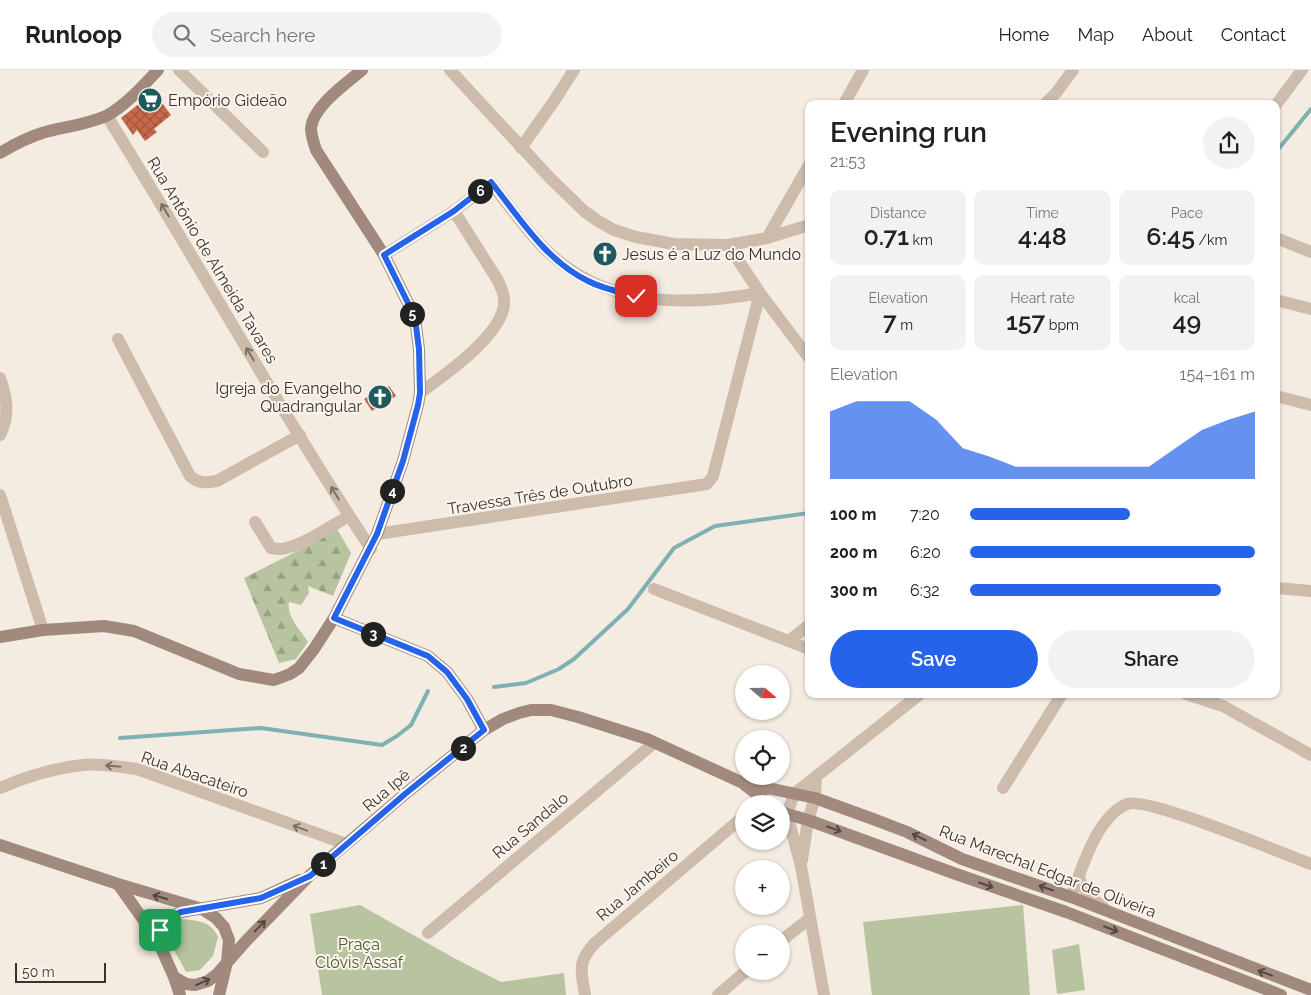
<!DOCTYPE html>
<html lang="en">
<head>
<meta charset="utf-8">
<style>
	body { margin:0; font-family:Raleway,sans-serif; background:#f2f2f2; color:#202124; height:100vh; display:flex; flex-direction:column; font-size:19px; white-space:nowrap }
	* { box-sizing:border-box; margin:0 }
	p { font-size:16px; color:#757577 }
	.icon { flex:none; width:28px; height:28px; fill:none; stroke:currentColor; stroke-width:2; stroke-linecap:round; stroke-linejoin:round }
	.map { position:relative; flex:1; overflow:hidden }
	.drawer { position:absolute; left:805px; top:30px; width:475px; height:598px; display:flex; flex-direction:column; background:#fff; border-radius:10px; box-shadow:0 1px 4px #0004 }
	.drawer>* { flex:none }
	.needle { width:32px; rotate:110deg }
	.tools { position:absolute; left:735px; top:595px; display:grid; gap:10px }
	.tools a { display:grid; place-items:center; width:55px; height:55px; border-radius:50%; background:#fff; box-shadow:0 1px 4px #0004; font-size:25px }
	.scale { position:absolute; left:15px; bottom:12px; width:91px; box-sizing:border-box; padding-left:5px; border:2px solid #3b302b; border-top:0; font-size:14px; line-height:18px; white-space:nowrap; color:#3b302b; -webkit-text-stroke:4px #fbf5ee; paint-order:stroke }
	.pin { position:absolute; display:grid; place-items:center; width:42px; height:42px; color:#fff; margin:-21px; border-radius:10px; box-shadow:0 2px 8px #0006 }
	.km { position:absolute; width:25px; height:25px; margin:-12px; border-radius:50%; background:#222; color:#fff; font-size:14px; line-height:25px; text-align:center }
	.round { display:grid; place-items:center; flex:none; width:52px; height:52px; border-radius:26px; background:#f2f2f2 }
	.overview { display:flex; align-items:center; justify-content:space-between; height:85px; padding:0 25px }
	h1 { font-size:28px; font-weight:600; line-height:38px }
	.figures { display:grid; grid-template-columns:repeat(3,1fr); gap:8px; height:85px; padding:5px 25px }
	.figures div { display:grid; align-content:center; border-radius:10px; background:#f2f2f2; text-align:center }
	.figures b { font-size:25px; font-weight:600 }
	.figures small { font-size:14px; font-weight:400 }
	.figures p { font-size:14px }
	.chart { height:140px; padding:10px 25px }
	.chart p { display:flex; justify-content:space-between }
	.chart svg { width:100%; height:90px; margin-top:5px; fill:#2563eb; opacity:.7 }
	.cta { display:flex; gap:10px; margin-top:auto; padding:10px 25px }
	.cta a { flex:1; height:58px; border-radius:30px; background:#2563eb; color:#fff; font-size:20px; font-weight:600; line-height:58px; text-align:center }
	.cta a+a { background:#f2f2f2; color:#202124 }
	ul { padding:0 25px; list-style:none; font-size:16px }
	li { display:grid; grid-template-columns:80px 60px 1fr; align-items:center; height:38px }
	li i { height:12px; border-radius:6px; background:#2563eb }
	header { display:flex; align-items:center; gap:30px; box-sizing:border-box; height:70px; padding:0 25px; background:#fff; border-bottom:1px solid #e0e0e0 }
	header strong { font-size:24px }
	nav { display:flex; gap:28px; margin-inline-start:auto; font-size:18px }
	.search { width:350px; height:45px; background:#f2f2f2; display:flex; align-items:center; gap:12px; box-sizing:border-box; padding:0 18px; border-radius:28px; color:#757577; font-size:19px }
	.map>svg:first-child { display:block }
</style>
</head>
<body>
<header>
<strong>Runloop</strong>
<div class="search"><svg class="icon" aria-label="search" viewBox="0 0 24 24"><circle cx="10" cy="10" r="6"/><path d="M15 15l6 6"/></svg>Search here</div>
<nav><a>Home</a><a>Map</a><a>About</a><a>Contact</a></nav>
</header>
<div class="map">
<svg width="1311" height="925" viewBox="0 0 1311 925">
	<defs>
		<pattern id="forest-firs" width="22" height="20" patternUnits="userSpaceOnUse" patternTransform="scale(1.25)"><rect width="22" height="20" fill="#b8c4a0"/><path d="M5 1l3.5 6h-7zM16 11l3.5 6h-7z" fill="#97a083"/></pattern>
		<pattern id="building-cross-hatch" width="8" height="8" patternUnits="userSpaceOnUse" patternTransform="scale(1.25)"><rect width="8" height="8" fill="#c8694b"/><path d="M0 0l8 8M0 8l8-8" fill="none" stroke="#a4573f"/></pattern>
	</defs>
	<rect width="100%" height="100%" fill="#f4ebe1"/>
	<path fill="#b8c4a0" d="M360,835L454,888L501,912L564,903L566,925H322L310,844Z
		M1023,835L1030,925H872L863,852Z
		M178,849C194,850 211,850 218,867L213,886L200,900L186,902L166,865L170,856Z
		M1079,874L1085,920L1057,924L1052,880Z"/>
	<path fill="url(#forest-firs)" d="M337,459L351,483L333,526L308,516L309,523L301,535L289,532C286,547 301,560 308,572L296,589L279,593L244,508L313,473Z"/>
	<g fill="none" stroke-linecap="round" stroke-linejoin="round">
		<path stroke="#7fb0b2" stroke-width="4" d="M1276,82L1311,39
			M494,617L526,613L559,599L574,589L628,539L674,478L715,456L809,443
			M120,668L261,658L382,675L397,666L411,655L428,621"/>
	</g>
	<path fill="url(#building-cross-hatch)" d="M154,22L171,45L154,59L157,62L145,71L137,60L133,65L121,48Z
		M389,316L396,326L372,341L364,329Z"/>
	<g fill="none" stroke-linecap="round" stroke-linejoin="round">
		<path stroke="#cdbbac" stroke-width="12" d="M179,0L263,82
			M450,0L550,108L584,141L598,151L614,160L636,167L674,174L728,175L767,168L809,155
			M844,34L863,0
			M1045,34L1056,23L1073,0
			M1276,35L1302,0
			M107,46C196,189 278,338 371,479
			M521,78L554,31L574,0
			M767,168L809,95
			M1276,168L1311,182
			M728,175L760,223L809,288
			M1276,230L1311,239
			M118,269L190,406C199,414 206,413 217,411L300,365
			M0,308C7,328 10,345 0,365
			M420,323C444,305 500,267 504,235C505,225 501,217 497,209L454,141
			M1276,326L1311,335
			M0,425L43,560
			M255,452L271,478C276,479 281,480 286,478C307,473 331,456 349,446
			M377,464L707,414L713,406L760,223C683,237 603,237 544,178C525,159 508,134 491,113L454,141L384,185
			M1276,518L1311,521
			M654,519L809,579
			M790,570L809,555
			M1186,624L1223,636L1311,685
			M0,718C25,707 55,698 83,695C100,693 119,697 137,699L346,774
			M1003,718L1062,624
			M802,790L808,750L815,728L816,706
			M1079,807C1083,822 1093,829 1105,839
			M1071,827C1082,799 1096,747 1127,734C1147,726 1283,784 1311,794
			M428,863L654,673
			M781,871L810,848
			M585,925C581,901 577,892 595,873L744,746
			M718,925L746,901
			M824,925L801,796L787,744L794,724L920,624"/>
		<path stroke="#a18a7d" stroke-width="12" d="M0,83C13,75 27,68 42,63C63,57 86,55 106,46C124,37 144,15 158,0
			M334,548L428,586L447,602L467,629L484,660
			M0,567L43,560L104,556L134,561L239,604L274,610L290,604L299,598L314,579L334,548L377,464L403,391L418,335L420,323L419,279L416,256L411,239L384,185L316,80C314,73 311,66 311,58C313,36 347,13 362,0
			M745,715L770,734
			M781,741L787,744L808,750L956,804L1066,842L1281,925
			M0,775L118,814L202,839L216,848L224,857L229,870L227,892L219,925
			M118,814L157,869L174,907L180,925
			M157,869L160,860L168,848L181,842L261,828L300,810
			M174,907L186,914L195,915L208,911L217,904L247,870L309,806L405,724L484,660L503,649L519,643L531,640H551L578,647L647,669L743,713L815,728L873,749L907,762L962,789L1071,827L1311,920"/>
	</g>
	<defs><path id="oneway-shaft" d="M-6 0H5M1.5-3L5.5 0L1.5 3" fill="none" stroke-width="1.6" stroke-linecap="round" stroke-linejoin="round" transform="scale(1.25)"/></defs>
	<g stroke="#7d6f65">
		<use href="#oneway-shaft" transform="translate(165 140) rotate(-121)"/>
		<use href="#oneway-shaft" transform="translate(250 284) rotate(-121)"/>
		<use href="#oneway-shaft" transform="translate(335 423) rotate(-121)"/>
		<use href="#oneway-shaft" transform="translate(113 696) rotate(-175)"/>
		<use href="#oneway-shaft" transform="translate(300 758) rotate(-160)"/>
	</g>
	<g stroke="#544640">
		<use href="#oneway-shaft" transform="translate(834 759) rotate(20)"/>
		<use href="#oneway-shaft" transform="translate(919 767) rotate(-154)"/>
		<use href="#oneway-shaft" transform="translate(986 815) rotate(19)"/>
		<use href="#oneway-shaft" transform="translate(1046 818) rotate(-161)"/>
		<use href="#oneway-shaft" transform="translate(160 827) rotate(-164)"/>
		<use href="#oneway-shaft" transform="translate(260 856) rotate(-46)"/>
		<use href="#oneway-shaft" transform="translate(1111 859) rotate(21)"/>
		<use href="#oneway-shaft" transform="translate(1265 903) rotate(-160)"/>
		<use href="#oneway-shaft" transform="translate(203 912) rotate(-24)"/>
	</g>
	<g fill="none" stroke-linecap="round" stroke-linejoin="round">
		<defs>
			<path id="route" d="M160,860L168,848L181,842L261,828L310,806L405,724L484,660L467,629L447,602L428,586L334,548L377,464L403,391L418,335L420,323L419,279L416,256L411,239L384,185L454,141L491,112C519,147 546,191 588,211C603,219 620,222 636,226"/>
		</defs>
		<use href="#route" stroke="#fff" stroke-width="10"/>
		<use href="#route" stroke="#2563eb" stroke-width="6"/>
	</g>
	<defs>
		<symbol id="supermarket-disc" viewBox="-11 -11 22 22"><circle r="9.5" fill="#1f5a5e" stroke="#fbf5ee"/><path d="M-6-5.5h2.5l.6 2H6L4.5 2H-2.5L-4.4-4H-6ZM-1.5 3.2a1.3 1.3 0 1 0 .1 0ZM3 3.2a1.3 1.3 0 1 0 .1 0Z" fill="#fff"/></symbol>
		<symbol id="church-disc" viewBox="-11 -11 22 22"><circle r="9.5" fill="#1f5a5e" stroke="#fbf5ee"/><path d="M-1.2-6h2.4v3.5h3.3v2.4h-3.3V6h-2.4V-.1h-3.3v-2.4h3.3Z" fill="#fff"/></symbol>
	</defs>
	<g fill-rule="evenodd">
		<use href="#supermarket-disc" x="136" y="16" width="28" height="28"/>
		<use href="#church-disc" x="591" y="170" width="28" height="28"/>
		<use href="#church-disc" x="366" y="313" width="28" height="28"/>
	</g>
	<g text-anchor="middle" stroke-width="4" stroke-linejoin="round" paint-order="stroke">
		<g font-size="16" fill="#3b302b" stroke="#fbf5ee" text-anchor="start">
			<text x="168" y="36">Empório Gideão</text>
			<text x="622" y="190">Jesus é a Luz do Mundo</text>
			<text x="362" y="324" text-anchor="end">Igreja do Evangelho<tspan x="362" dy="18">Quadrangular</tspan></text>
		</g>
		<g font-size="16" fill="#3b302b" stroke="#fbf5ee">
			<text transform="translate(213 190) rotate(59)" y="6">Rua Antônio de Almeida Tavares</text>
			<text transform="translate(540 424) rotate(-9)" y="6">Travessa Três de Outubro</text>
			<text transform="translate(195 704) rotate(19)" y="6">Rua Abacateiro</text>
			<text transform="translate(386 720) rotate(-40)" y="6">Rua Ipê</text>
			<text transform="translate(530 755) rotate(-40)" y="6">Rua Sandalo</text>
			<text transform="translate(1048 801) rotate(21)" y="6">Rua Marechal Edgar de Oliveira</text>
			<text transform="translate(637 815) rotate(-40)" y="6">Rua Jambeiro</text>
		</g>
		<g font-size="16" fill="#4a5a2e" stroke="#fbf5ee">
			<text x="359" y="880">Praça<tspan x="359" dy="18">Clóvis Assaf</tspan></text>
		</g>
	</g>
</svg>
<div class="tools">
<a><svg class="needle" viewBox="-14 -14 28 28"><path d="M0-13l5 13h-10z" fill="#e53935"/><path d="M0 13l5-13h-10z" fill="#757577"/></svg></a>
<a><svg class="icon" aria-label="locate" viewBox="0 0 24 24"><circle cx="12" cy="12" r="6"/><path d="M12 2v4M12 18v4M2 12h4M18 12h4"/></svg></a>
<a><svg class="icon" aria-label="layers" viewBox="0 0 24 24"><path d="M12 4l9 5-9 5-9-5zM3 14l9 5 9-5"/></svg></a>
<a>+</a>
<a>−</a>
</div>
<div class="scale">50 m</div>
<div class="pin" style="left:160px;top:860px;background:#1e9e55"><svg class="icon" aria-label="arrive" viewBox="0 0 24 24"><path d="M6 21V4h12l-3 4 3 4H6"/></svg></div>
<div class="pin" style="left:636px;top:226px;background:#d93025"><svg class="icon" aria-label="check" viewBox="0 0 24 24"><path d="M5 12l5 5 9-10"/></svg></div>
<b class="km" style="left:323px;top:794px">1</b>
<b class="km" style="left:463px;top:678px">2</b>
<b class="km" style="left:373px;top:564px">3</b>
<b class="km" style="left:392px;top:421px">4</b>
<b class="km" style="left:412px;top:244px">5</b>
<b class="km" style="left:480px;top:121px">6</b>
<section class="drawer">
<div class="overview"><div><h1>Evening run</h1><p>21:53</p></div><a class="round"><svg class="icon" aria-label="share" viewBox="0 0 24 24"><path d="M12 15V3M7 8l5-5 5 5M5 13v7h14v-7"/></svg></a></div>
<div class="figures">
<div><p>Distance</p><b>0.71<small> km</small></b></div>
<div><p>Time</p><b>4:48</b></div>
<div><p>Pace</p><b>6:45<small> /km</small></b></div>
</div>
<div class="figures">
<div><p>Elevation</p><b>7<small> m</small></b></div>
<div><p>Heart rate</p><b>157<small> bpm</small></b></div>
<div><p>kcal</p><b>49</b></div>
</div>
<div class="chart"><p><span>Elevation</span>154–161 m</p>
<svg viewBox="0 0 160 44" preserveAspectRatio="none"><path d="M0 44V11L10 6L20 6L30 6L40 15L50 29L60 33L70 38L80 38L90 38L100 38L110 38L120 38L130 29L140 20L150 15L160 11V44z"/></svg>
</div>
<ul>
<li><b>100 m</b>7:20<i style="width:56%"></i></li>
<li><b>200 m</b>6:20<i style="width:100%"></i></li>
<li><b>300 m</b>6:32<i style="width:88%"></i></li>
</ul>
<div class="cta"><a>Save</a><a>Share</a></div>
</section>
</div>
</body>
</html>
